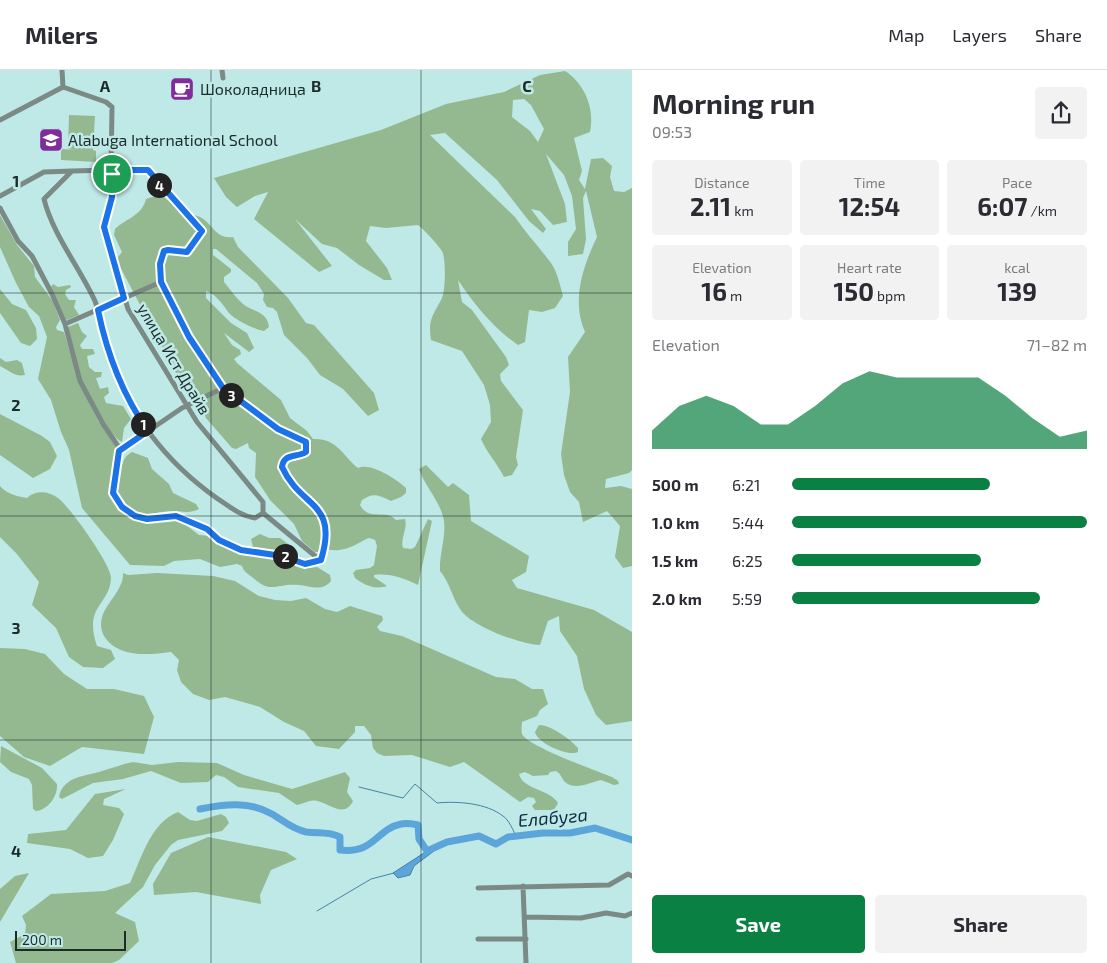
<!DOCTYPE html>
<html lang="en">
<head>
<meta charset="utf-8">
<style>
	body { margin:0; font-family:"Exo 2",sans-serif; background:#f2f2f3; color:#2b2b33; height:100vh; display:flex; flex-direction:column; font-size:19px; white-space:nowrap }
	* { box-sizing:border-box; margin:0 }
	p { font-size:16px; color:#7c7c81 }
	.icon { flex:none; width:28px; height:28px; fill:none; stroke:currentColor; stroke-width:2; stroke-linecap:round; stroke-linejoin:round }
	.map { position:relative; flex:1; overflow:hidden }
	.drawer { display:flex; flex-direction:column; background:#fff; width:475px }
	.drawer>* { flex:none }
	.scale { position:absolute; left:15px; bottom:12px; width:111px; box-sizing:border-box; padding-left:5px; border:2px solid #1b2c2b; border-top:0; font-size:14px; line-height:18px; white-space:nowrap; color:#1b2c2b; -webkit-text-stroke:4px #bfe9e7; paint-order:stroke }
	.pin { position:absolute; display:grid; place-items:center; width:42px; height:42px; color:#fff; margin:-21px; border:2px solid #fff; border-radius:50%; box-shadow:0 1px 5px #0007 }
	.km { position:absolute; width:25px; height:25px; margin:-12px; border-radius:50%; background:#222; color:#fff; font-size:14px; line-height:25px; text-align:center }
	.round { display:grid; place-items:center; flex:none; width:52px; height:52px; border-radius:5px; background:#f2f2f3 }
	.headline { display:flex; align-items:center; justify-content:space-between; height:85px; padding:0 20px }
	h1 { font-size:28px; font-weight:700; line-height:38px }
	.metrics { display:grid; grid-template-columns:repeat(3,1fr); gap:8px; height:85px; padding:5px 20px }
	.metrics div { display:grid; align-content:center; border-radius:5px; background:#f2f2f3; text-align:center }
	.metrics b { font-size:25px; font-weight:700 }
	.metrics small { font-size:14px; font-weight:400 }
	.metrics p { font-size:14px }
	.chart { height:140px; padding:10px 20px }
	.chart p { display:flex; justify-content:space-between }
	.chart svg { width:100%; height:90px; margin-top:5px; fill:#0b8043; opacity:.7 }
	.action { display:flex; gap:10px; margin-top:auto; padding:10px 20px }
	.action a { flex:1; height:58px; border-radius:5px; background:#0b8043; color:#fff; font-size:20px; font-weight:700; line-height:58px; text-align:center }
	.action a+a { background:#f2f2f3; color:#2b2b33 }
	ul { padding:0 20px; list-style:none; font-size:16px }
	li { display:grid; grid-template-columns:80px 60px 1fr; align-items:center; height:38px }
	li i { height:12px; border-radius:6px; background:#0b8043 }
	header { display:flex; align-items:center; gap:30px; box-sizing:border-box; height:70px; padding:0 25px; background:#fff; border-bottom:1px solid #e1e1e2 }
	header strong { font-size:24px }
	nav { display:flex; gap:28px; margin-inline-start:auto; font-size:18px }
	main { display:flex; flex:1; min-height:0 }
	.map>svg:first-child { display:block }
</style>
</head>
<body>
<header>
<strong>Milers</strong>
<nav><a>Map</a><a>Layers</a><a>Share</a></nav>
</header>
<main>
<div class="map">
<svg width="632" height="893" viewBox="0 0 632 893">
	<rect width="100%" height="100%" fill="#bfe9e7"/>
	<path fill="#94b991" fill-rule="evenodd" d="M565,1C585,14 595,39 590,62L574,68L582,101L579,110L585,119L591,89L603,88L612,96L610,107L614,121L624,122L632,118V400L629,403L606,409L605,418L621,416L632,419V496L623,498L615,487L620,456L607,441L583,452L579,432L570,422L564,405L561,384L570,322L568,287L585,262C571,231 583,196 597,167L586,121L583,128L586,169L583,184L568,186V172L576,159L572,126L564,105L546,84L565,134L567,152L553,155L540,141L531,139L546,159L543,163L529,151L497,110L445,63L430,65L515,147C526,163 539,177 551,193C557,201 560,215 563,226L555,238L542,242L529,240L525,272L518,275C493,258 474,234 458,210L462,232L472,240L506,287L509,295L500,304L501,311L523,340L516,387L518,395L512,405L504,407C497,393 487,383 481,369L491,352L490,335L484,315L462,281L431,270C428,250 432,247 441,230C446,222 446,188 442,181C435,171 426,162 418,155L386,158L370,156L366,171L387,198L392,210H384L359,195L337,178L322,174L295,149L332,196L319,202L254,149L268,122L255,126L237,137L226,127L214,108L381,60L446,34L504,22L540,5ZM524,29L531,35L544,59L538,72L530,61L512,47L513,30Z
		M69,45L95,46L93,80L96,81V92L61,90V79L79,80L68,79Z
		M158,125C168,127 171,135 180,140C187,144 195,144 202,148C214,156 216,169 233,167L238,177L288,228L306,253L314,255L374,323L379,340L368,346L343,319L320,305L307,288L284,265L277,242L273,238L267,237L263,230L264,224L257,213L216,179H213V185L231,199V202L224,207V212C230,219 236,228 243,234C253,242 267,241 269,257L264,261C254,259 235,250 229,243C223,235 216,224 206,221V228L231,253L247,263L254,278L249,282L224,263L232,275L240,280L241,284L234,289L237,293L281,330L290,348L307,361L313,369C337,368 342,385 358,398C370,392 397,409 406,418V423L401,427L391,431C379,425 373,422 362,430L360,435C369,452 385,438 396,450L405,449C408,459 400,468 403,478L411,479L415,477L428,449L432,451L418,515C403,508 390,503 374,505V507L387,516C375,520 364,515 355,508L353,503L356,500L370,498L374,495L377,476L375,470L369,468C359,472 351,479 339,480C332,481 327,478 320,482H315L302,471L294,454L270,430L255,407L256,383L249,378L248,373L236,379L232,378L206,348L197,328L189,322L177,305L118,193V187L122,182L114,165L115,159C125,149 142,146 146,129Z
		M0,145L17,175L34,196L35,207L52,230L60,250L56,257L57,260L64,262L79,313L99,352L116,377L117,391L110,417L117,436L135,449L145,451L177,448L199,465L210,466L240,482L283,489L310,498L317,497L330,505L331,511C322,522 310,516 299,515C275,513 272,525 252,507C247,503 244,502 242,496L237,494L220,497L200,489L174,491L164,496L130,495L82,438L69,380L61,362L51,330L38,309L47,267L39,246L29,237L16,213L0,177Z
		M53,214L58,217L70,215L71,217L66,220L65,224L69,230H76L74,237L79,245L67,250L65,249L51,217Z
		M0,219L12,234L26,240L36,258L37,269L30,276L21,273L0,243Z
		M78,253L82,262L87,266L80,275L82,279H93L95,284L87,286L89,297L95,302H102L101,307L96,308L100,319L108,317L109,323L104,327L106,333L123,336L131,349L124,358L122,372C111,368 87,324 82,311C75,294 72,274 68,257Z
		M0,288L6,292L17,290L22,293L25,305C14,307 10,301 0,296Z
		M0,344L42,366L50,372L57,386L50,399L33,408L0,385Z
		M132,382L148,388L152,399L169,414L173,423L196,434L199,439C189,444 182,441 173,441C159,441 149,447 135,442C111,432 117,415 122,396C124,389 125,386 132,382Z
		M426,395L448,417L453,413L469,425L471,451L529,486L526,502L512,510L517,518L594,540L632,562V651L606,655L596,645L584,619L577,586L560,561L559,546L548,551L540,575C522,575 470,556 460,539C452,527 450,513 440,501C439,485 446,468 444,451C441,432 425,417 419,399Z
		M0,416C7,424 16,426 27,428C36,420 48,421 58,428C69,436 111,494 111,508C110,535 83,536 97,576L111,580L115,589L103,598L83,597L69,587L56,558L32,535L39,512L16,483L0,467Z
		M260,464L269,468H280L292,477V482L256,478L253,477L251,469Z
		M123,503L128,505L157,503L213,506L235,511L259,526L275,530L291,531L306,528L325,539L337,542L350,536L382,546L383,550L377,557L380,561L402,566L496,607L515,609L532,619H543L548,634L540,640L537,646L522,652C522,655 521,660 522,664C527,676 597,701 612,707L618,711L619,714L614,715L601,710C590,712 575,722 564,711C561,707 561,704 556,701L550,702L548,705L533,706L525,702L519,704C523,720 550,719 558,733L554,740H535L532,736L536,732L534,728L528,727L520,732L464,692L450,697L412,685L384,686L377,683L373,678L371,665L364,656H355V662L339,679L316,676L304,661L284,652L260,637L225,627L209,630L193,624L181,612L177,600L179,590L171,582C148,585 118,588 104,566C101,560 100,554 102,547C107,532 124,519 123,503Z
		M0,578L25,579L45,584L64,604L87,619H114L144,626L154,647L144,684L82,677L50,696L24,687L0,666Z
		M539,655C551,655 570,669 578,678V682C568,687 537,673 535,662Z
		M1,676L42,698L57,714C58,726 48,740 36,741L33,739L32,715L29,709L11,702L0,692Z
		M133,692L152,695L178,692L217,693L244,705L292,719L345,702L350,708L347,722L353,731C344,749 329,733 317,731C311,729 303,734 297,735L279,723L238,717L224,707L216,705L208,712L181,713L151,701L123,709L93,713L62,729L59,727C63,706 87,706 102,701C113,698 122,694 133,692Z
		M126,719L104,729L103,735L119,738L124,744L113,770L103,786L88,788L70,779L27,773L28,764L66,760L95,724Z
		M178,742L190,750L197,751L221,744L226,747L229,753L222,761L178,770L171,775L155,795L143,817L115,843L135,852L139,871L119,890L112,893H16L10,872L25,864L26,855L22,846L51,824L105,821L130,813C141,789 151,752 178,742Z
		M208,767L286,782L297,789L271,800L260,825L261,834L196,822L154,825L153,814L171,783Z
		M29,803L0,852V819L15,806Z"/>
	<path fill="#5ca5da" stroke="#4881a6" d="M427,781H434L414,796L410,805L398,808L393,803Z"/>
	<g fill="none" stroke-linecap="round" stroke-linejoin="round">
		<path stroke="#4881a6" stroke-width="1" d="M359,717L403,728L415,714L437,733C458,731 486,733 503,746C509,750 513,760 516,766
			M317,841L371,809L394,803"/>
		<path stroke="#5ca5da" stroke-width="7" d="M200,739C225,734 249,731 272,744C284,751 292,759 306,762C319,764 328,761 340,767V780C375,784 376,759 401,754C406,753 413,754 418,755L419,769L427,781L447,772L479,766L496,774L508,767L543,763H570L595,758L632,770"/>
		<path stroke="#7b8a84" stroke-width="5" d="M62,0L63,17
			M222,0L223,8
			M63,17L106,32L112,37L111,100L72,101L44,129C52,163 81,200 95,231C101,247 101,264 106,279C127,341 165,392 218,429C230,437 241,446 255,448L263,443
			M0,50L63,17
			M0,126L44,102L72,101
			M0,138L18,171L32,186L52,224L65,254L80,311L103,354L118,376L120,389L113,416L115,428L122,437L141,448L179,447L207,459L219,470L241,480L282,486L305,494L321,490C339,432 300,439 282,397C284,383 296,388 306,382V372L278,359L223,318L189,267L161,212L160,194L164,181L168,179L187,182L202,164L201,159L147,100H111L112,127L104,157L128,239L197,352L263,432V443
			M65,254L161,212
			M119,381L182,338L223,318
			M263,443L320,490
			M523,816L526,893
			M478,818L609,815L628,804L632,806
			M525,847L581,848L606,843L625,846L632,843
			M478,869H526"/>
	</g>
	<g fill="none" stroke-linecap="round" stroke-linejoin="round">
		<defs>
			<path id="route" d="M111,100H148L202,161L187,182L168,180L164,181L160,194L161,212L189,267L223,318L278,359L306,372V382C296,388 284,383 282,397C301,439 339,431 321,490L305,494L282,486L241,480L219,470L207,459L176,446L147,449L135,446L122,437L113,423L119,381L148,361C122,324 107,284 98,240L124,228L104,157L112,127Z"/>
		</defs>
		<use href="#route" stroke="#fff" stroke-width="10"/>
		<use href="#route" stroke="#1a73e8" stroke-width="6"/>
	</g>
	<path fill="none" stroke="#1b2c2b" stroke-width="1" stroke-opacity="0.55" d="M211,0V893M421,0V893M0,223H632M0,446H632M0,670H632"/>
	<defs>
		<symbol id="cafe-square" viewBox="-11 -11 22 22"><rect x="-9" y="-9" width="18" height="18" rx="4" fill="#802c9a" stroke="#bfe9e7"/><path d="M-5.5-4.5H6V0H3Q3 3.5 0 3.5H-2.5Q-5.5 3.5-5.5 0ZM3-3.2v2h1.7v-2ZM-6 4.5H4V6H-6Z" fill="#fff"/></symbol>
		<symbol id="school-square" viewBox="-11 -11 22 22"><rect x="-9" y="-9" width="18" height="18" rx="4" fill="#802c9a" stroke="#bfe9e7"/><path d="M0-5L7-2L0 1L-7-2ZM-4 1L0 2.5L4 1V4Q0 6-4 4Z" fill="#fff"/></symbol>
	</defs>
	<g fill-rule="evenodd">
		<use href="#cafe-square" x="168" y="5" width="28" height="28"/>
		<use href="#school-square" x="37" y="56" width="28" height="28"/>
	</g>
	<g text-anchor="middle" stroke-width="5" stroke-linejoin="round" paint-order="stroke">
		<g font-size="16" fill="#1b2c2b" stroke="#bfe9e7" text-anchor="start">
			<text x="200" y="25">Шоколадница</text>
			<text x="68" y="76">Alabuga International School</text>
		</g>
		<g font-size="16" fill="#1b2c2b" stroke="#bfe9e7">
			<text transform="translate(174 289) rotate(59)" y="6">улица Ист Драйв</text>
		</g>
		<g font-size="18" font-style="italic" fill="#0d2d43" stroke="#bfe9e7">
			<text transform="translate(553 748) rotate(-5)" y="6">Елабуга</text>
		</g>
	</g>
	<g font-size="16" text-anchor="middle" font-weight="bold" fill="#1b2c2b" stroke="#bfe9e7" stroke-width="5" stroke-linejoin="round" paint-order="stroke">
		<text x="105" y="22">A</text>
		<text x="316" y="22">B</text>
		<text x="527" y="22">C</text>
		<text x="16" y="117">1</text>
		<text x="16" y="341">2</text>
		<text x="16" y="564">3</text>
		<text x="16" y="787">4</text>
	</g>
</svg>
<div class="scale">200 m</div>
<div class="pin" style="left:112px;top:104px;background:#1e9e55"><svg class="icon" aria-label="arrive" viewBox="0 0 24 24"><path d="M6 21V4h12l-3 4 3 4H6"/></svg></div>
<b class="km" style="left:143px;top:354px">1</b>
<b class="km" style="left:285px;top:486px">2</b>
<b class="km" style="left:231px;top:325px">3</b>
<b class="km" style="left:159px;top:115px">4</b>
</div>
<section class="drawer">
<div class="headline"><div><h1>Morning run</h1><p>09:53</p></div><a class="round"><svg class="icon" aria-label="share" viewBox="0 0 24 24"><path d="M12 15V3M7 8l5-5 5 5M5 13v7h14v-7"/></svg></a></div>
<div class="metrics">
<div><p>Distance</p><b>2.11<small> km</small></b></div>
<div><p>Time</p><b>12:54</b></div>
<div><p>Pace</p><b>6:07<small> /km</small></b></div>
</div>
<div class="metrics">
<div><p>Elevation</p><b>16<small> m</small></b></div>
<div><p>Heart rate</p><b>150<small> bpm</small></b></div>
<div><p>kcal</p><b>139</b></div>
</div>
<div class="chart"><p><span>Elevation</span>71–82 m</p>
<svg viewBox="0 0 160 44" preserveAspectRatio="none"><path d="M0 44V35L10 23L20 18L30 23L40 32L50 32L60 23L70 12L80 6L90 9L100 9L110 9L120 9L130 18L140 29L150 38L160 35V44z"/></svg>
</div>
<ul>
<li><b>500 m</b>6:21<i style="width:67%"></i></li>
<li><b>1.0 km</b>5:44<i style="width:100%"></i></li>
<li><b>1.5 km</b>6:25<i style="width:64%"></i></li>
<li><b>2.0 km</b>5:59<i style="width:84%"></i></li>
</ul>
<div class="action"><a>Save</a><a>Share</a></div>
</section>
</main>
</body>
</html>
